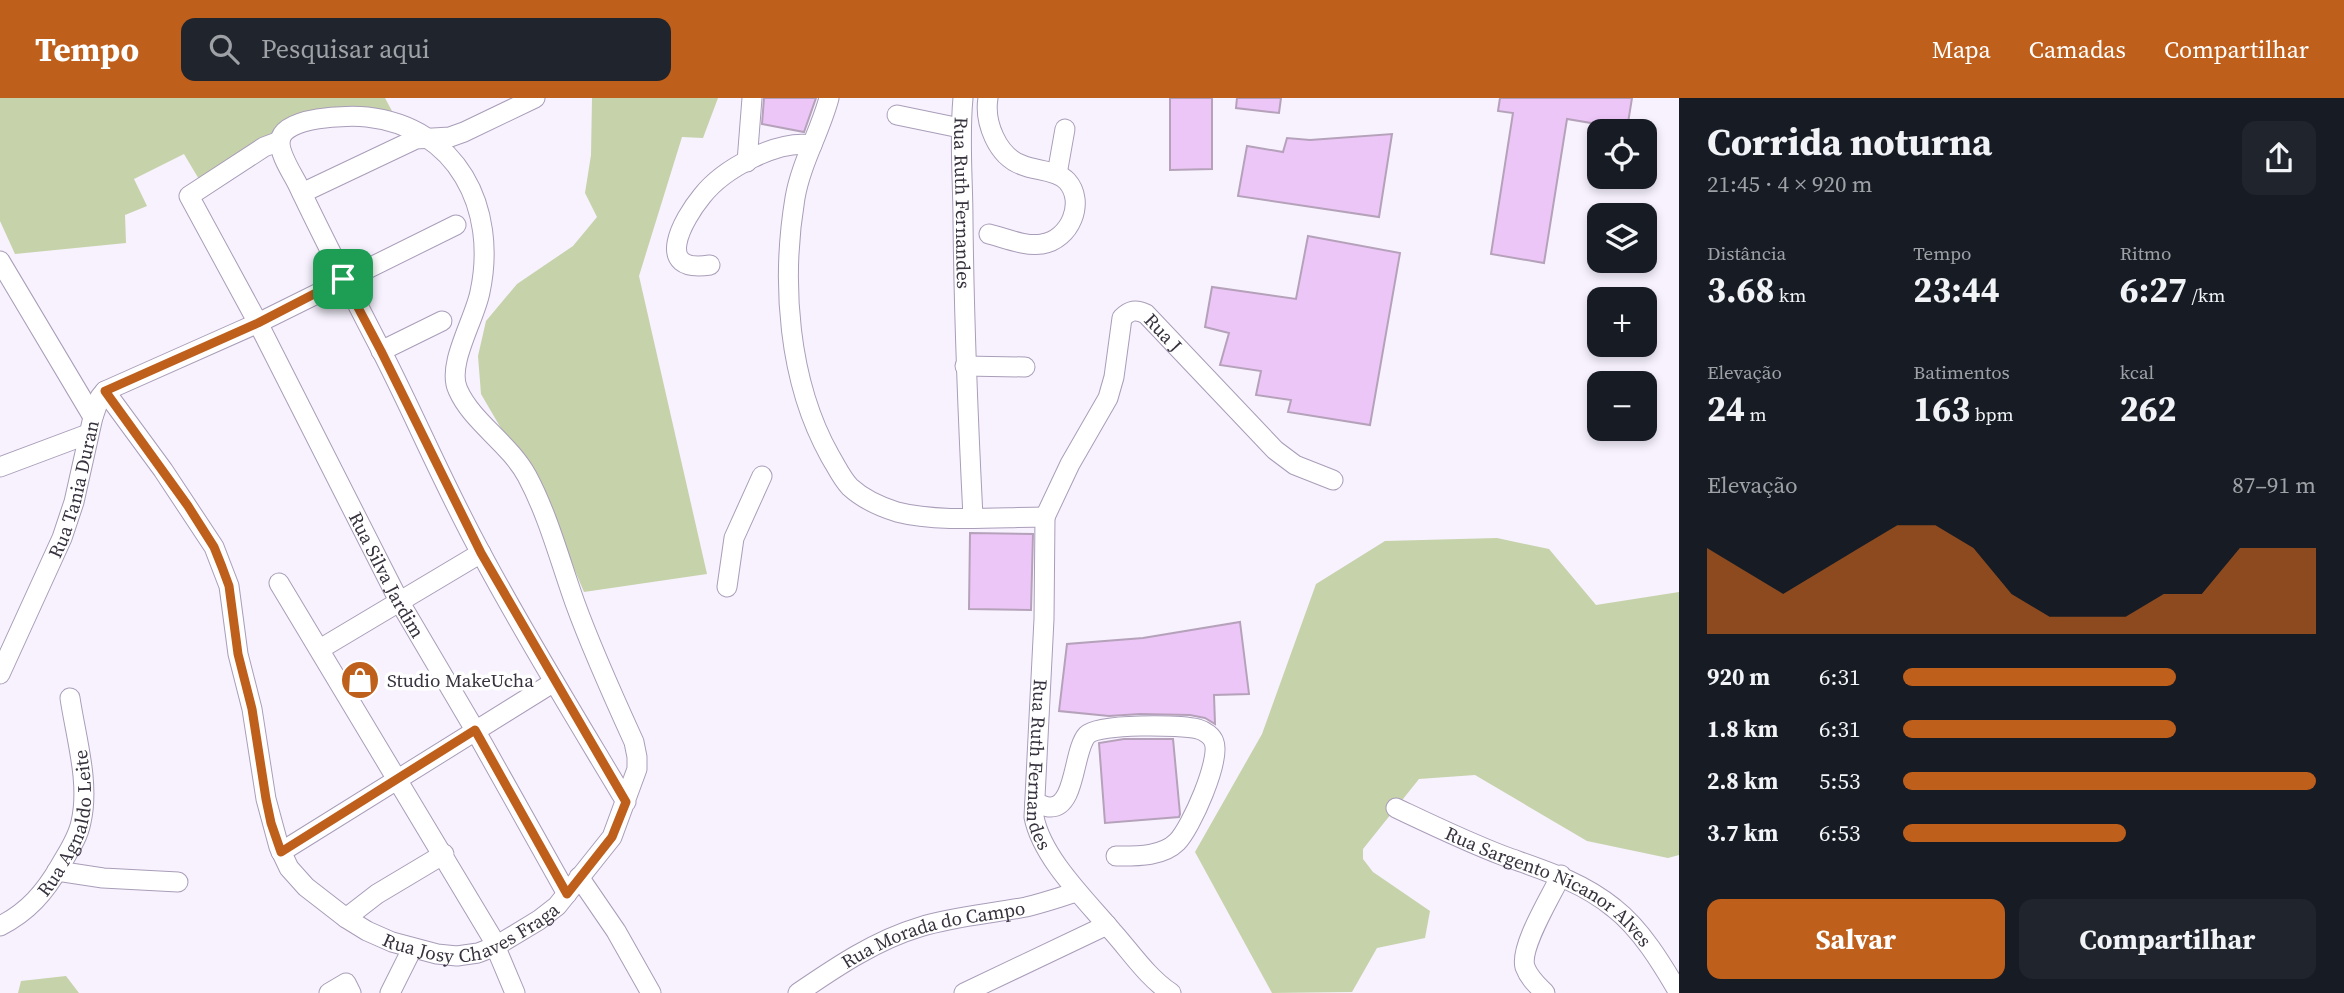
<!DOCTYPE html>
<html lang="pt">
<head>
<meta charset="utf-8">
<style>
	body { margin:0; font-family:"Source Serif 4",serif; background:#20242c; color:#f1f3f6; height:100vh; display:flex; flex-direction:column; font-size:26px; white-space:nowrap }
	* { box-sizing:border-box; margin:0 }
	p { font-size:23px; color:#9ea1a6 }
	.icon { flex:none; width:38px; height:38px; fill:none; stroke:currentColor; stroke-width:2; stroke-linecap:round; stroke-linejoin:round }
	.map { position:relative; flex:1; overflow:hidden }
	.panel { display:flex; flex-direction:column; background:#171b24; width:665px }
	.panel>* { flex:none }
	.tools { position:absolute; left:1587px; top:21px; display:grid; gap:14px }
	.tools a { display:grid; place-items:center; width:70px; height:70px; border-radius:14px; background:#171b24; box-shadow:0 4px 10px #0003; font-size:35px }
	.pin { position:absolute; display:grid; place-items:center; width:60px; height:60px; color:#fff; margin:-30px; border-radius:14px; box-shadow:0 4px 10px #0006 }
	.round { display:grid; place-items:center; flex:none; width:74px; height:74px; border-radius:14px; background:#20242c }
	.headline { display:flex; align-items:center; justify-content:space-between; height:119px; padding:0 28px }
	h1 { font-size:38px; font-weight:700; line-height:52px }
	.figures { display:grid; grid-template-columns:repeat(3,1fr); gap:10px; height:119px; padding:7px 28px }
	.figures div { display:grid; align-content:center }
	.figures b { font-size:35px; font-weight:700 }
	.figures small { font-size:19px; font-weight:400 }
	.figures p { font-size:19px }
	.chart { height:196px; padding:14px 28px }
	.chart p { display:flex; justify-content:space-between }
	.chart svg { width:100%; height:126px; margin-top:7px; fill:#bf5f1c; opacity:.7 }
	.primary-button { display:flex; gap:14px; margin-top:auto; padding:14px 28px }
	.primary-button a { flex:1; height:80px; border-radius:14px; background:#bf5f1c; color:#fff; font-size:28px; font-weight:700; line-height:80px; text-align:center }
	.primary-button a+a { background:#20242c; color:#f1f3f6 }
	ul { padding:0 28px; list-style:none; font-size:23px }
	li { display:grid; grid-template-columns:112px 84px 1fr; align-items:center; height:52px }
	li i { height:18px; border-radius:9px; background:#bf5f1c }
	header { display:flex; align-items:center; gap:42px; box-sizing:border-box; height:98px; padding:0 35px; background:#bf5f1c; color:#fff }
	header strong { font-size:33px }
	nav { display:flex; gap:38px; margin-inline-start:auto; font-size:24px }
	.search { width:490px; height:63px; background:#20242c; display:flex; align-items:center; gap:18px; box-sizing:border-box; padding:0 24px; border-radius:14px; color:#9ea1a6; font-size:26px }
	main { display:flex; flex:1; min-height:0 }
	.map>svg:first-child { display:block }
</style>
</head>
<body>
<header>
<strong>Tempo</strong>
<div class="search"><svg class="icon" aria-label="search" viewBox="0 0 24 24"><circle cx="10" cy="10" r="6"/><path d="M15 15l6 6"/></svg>Pesquisar aqui</div>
<nav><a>Mapa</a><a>Camadas</a><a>Compartilhar</a></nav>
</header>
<main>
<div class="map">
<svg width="1679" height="895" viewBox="0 0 1679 895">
	<rect width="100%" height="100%" fill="#f7f2fe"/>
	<path fill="#c6d2aa" d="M0,0H385L392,13L334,9L306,15L200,83L184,56L134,81L147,108L125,117L126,145L15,156L0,123Z
		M592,0H718L703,40L682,39L639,178L707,476L584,494L531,369L502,332L481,296L478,258L486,223L517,186L573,148L597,119L585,95L591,57Z
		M1497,440L1549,451L1596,507L1679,494V757L1668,760L1587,743L1475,677L1419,681L1363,751V761L1373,774L1430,813L1425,840L1377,850L1352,894L1272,895L1195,754L1262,636L1316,486L1385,443Z
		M66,878L79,895H18L21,883Z"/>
	<path fill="#edc6f8" stroke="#b5a2ba" stroke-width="2" d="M764,0H816L804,34L762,26Z
		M1170,0H1212V71L1170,72Z
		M1237,0H1281L1279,15L1236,10Z
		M1500,0H1632L1627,31L1567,21L1544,165L1491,156L1513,15L1498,13Z
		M1392,36L1379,119L1238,98L1247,48L1283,54L1287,40L1310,42Z
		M1308,138L1400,155L1370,327L1288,314L1291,302L1256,297L1261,273L1220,267L1229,235L1205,229L1212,189L1296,201Z
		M970,435L1033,436L1031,512L969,511Z
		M1240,524L1249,596L1214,597L1215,626L1205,620L1190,617L1140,616L1109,618L1059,613L1067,546L1143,540Z
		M1124,641H1173L1180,716L1179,719L1105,725L1099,645Z"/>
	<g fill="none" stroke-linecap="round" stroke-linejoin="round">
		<defs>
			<g id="minor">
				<path id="s1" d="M829,0C820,34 801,65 795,100C781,184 788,283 830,358C836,368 842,381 850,389C862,400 881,409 897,414C939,425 1000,419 1045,419L1044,521L1034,719C1042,760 1086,802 1112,833C1131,854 1147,879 1171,895"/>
				<path id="s2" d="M963,0C959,41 963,82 963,123C964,222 968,320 973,419"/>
				<path d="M988,0C984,24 997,58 1022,67C1036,73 1057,72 1067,83C1086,104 1070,142 1042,146C1026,149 1005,140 989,136"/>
				<path d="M897,17L960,30"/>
				<path id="s3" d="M280,43L264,49L189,98L258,225L399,503L475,632L567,796"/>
				<path d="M747,64L752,0"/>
				<path d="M1057,76L1065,31"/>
				<path d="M302,95L416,41L450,39L464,34L535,0"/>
				<path d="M0,163L93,319"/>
				<path d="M710,167C652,176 683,121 702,98C723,71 778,41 812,47"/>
				<path d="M381,253L442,223"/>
				<path d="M965,268L1025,269"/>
				<path id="s4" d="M105,293L163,372L214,449L229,488L238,556L252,611L266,701L279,749L289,770L306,789L346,820L367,833L392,844L437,856L457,858L478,855L496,848L539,822L557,808L612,739L637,671V659L634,644C613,598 592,552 575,505C560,463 548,417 527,378C509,345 472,324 458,292C446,267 475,221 480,194C498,110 457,29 367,19C349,17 283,18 280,43C279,56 292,75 298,87C324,142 352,196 380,250C415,318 445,390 482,457C527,541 577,622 626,704"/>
				<path d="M0,369L88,336"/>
				<path id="s5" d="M1045,419L1070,366L1108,300L1114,279L1122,220C1130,212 1136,211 1146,216L1275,352L1295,367L1333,382"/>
				<path d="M279,485L491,838L515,895"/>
				<path d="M727,489L734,440L762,378"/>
				<path d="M320,551L481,455"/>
				<path id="s6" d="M0,576L62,440L74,404L93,319L100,299L105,293L258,225L456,127"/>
				<path d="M1035,705C1040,706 1046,709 1050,709C1076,710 1073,652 1087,637C1099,625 1181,627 1198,631C1205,633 1212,638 1214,644C1221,662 1191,730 1177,744C1162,759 1136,758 1116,758"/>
				<path id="s7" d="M1396,710C1432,727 1467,744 1504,758C1543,772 1581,783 1614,810C1641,831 1662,866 1679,895"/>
				<path d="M281,754L554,584"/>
				<path d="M57,773L103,780L178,784"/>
				<path d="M579,779L616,833L651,895"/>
				<path d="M346,820L377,796L444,756"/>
				<path id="s8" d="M0,828C28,814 45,794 60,768C68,754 78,740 81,724C90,685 76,640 70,600"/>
				<path d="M329,895L346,885L351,895"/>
				<path d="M390,895L412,851"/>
				<path id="s9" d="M798,895C836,869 876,842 920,829C955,818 990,816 1026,809C1043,805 1060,799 1077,794"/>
				<path d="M964,895L1107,827"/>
				<path d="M1545,895C1537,887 1529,880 1525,869C1519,849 1552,797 1561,777"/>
			</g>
		</defs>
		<use href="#minor" stroke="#a99db8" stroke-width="21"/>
		<use href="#minor" stroke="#fff" stroke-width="19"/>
	</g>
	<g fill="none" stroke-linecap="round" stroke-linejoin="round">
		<defs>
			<path id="route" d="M343,181L381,253L481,455L626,704L612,739L567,796L475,632L281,754L271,725L266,701L252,611L238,556L229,488L222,469L214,449L188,408L105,293L258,225Z"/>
		</defs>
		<use href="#route" stroke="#fff" stroke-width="14"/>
		<use href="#route" stroke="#bf5f1c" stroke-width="9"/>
	</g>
	<defs>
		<symbol id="shop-disc" viewBox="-11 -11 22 22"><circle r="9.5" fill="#bf5f1c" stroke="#fff"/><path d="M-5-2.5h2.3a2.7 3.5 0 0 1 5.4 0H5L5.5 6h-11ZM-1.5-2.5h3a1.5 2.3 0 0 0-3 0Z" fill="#fff"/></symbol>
	</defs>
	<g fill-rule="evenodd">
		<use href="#shop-disc" x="338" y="560" width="44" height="44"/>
	</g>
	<g text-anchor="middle" stroke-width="7" stroke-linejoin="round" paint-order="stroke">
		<g font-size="19" fill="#37323d" stroke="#fff">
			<text dy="7" stroke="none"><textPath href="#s2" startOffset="105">Rua Ruth Fernandes</textPath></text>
			<text dy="7" stroke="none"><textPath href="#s5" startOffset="268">Rua J</textPath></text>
			<text dy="7" stroke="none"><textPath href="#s6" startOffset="200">Rua Tania Duran</textPath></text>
			<text dy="7" stroke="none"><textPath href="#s3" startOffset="534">Rua Silva Jardim</textPath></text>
			<text dy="7" stroke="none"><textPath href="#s1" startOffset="858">Rua Ruth Fernandes</textPath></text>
			<text dy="7" stroke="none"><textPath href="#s8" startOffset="130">Rua Agnaldo Leite</textPath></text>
			<text dy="7" stroke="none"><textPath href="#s7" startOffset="173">Rua Sargento Nicanor Alves</textPath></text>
			<text dy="7" stroke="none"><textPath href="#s4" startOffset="735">Rua Josy Chaves Fraga</textPath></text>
			<text dy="7" stroke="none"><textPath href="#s9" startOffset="150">Rua Morada do Campo</textPath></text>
		</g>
		<g font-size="19" fill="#37323d" stroke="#fff" text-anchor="start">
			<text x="387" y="589">Studio MakeUcha</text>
		</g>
	</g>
</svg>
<div class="tools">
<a><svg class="icon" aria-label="locate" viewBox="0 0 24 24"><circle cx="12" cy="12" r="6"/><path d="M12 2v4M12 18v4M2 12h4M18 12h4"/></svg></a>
<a><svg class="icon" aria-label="layers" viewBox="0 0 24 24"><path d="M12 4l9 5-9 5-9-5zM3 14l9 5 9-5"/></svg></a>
<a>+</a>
<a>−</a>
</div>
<div class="pin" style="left:343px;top:181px;background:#1e9e55"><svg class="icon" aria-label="arrive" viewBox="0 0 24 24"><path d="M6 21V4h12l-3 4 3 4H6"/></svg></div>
</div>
<section class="panel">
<div class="headline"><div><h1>Corrida noturna</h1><p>21:45 · 4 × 920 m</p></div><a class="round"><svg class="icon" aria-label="share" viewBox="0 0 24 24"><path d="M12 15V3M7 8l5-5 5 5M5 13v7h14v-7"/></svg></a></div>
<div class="figures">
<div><p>Distância</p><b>3.68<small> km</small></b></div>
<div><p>Tempo</p><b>23:44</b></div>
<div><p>Ritmo</p><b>6:27<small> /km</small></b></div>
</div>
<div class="figures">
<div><p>Elevação</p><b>24<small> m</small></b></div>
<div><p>Batimentos</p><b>163<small> bpm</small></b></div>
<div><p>kcal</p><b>262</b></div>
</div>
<div class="chart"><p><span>Elevação</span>87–91 m</p>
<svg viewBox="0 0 160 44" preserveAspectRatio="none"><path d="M0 44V14L10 22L20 30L30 22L40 14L50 6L60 6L70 14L80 30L90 38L100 38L110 38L120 30L130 30L140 14L150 14L160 14V44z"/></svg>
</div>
<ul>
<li><b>920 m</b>6:31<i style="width:66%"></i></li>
<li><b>1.8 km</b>6:31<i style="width:66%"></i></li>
<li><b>2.8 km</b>5:53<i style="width:100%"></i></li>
<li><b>3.7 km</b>6:53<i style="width:54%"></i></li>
</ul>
<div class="primary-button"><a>Salvar</a><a>Compartilhar</a></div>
</section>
</main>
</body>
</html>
